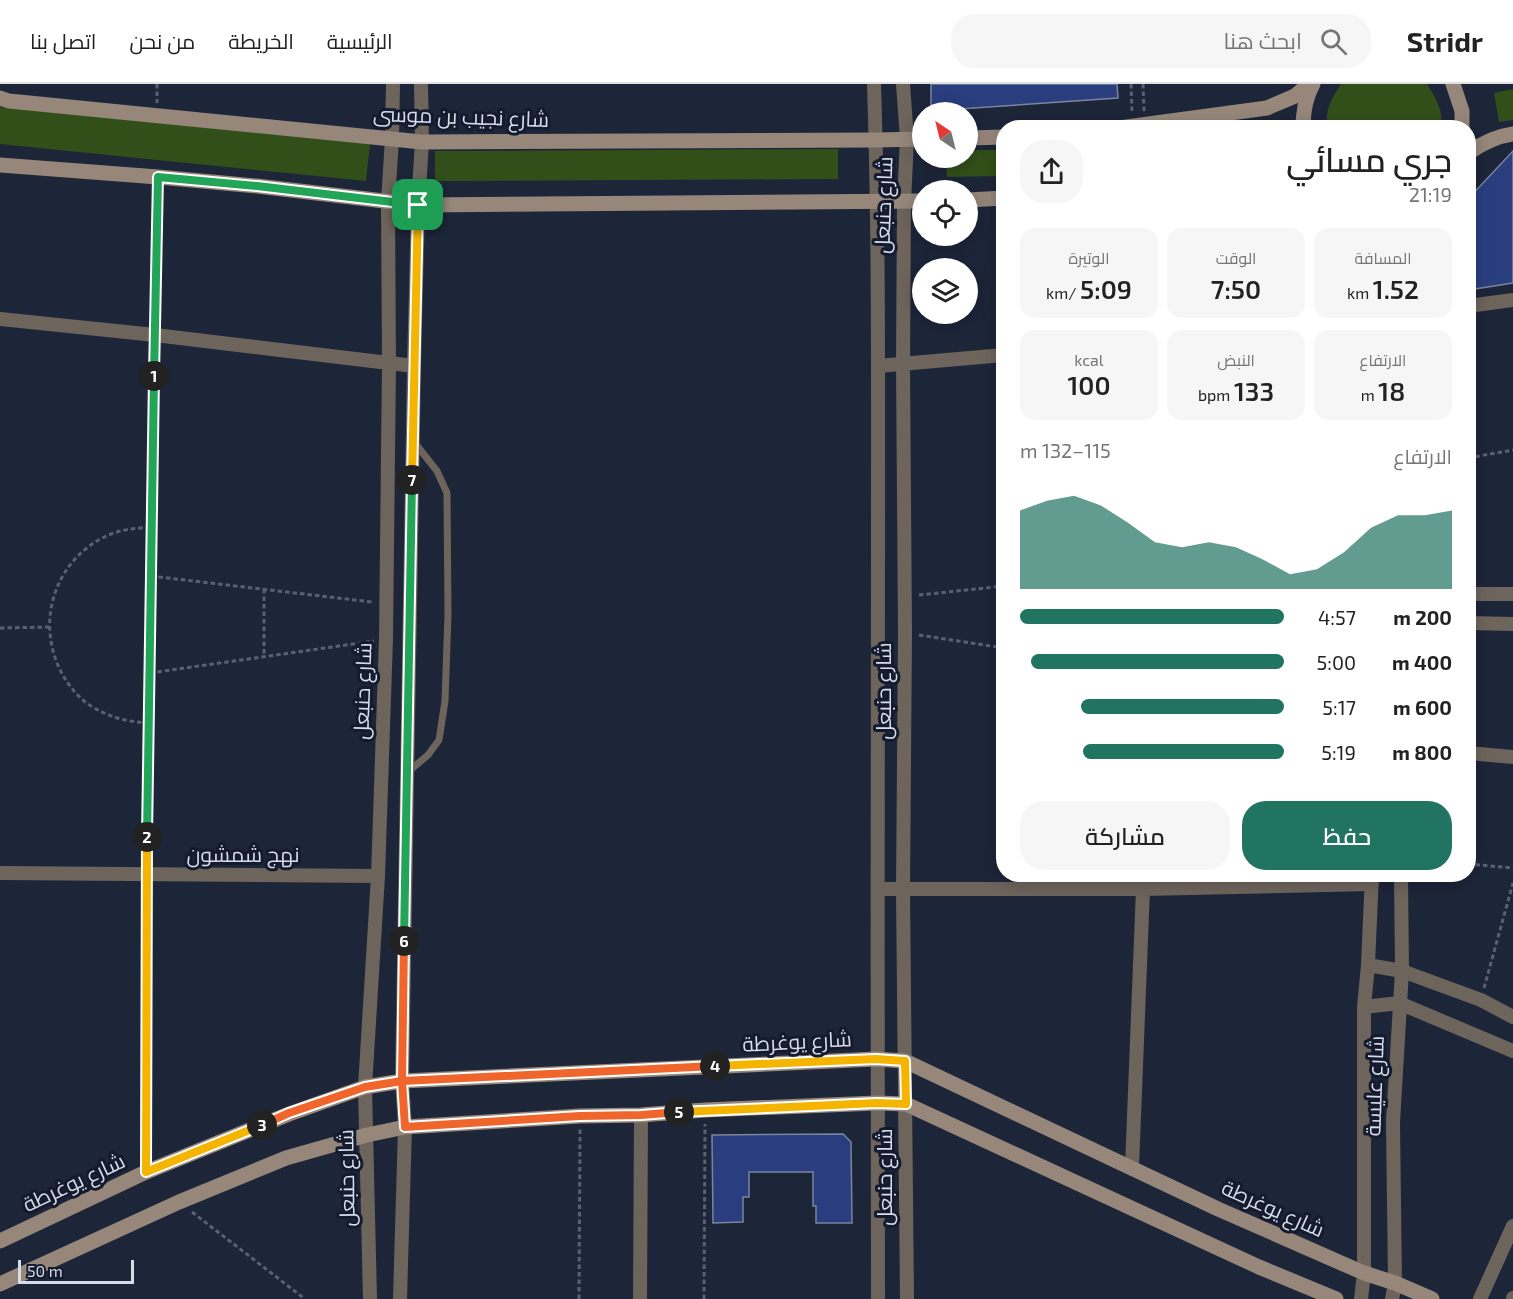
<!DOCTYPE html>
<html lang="ar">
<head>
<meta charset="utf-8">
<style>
	body { margin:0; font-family:"Exo 2",Cairo,sans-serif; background:#f6f6f6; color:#222; direction:rtl; height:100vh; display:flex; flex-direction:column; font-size:22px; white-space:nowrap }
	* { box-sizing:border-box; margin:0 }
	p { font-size:20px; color:#767676 }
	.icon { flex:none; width:33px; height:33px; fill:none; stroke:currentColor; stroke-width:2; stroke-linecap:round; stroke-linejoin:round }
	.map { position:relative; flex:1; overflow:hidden; direction:ltr }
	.details { position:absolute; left:996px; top:36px; width:480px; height:762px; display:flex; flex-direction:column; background:#fff; border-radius:24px; box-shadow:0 3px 15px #0003; direction:rtl }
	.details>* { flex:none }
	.needle { width:39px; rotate:325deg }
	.tools { position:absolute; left:912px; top:18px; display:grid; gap:12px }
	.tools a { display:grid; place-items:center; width:66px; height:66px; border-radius:50%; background:#fff; box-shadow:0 3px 15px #0003; font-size:30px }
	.scale { position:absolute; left:18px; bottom:15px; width:116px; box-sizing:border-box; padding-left:6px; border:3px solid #d6dcea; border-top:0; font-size:16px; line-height:21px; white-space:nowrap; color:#d6dcea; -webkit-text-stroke:4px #141b2e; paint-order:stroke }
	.pin { position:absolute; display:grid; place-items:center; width:51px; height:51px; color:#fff; margin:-26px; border-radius:12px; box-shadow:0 3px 9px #0006 }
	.km { position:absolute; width:30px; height:30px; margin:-15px; border-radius:50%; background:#222; color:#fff; font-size:16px; line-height:30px; text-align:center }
	.round { display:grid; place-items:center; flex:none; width:63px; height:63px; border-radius:24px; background:#f6f6f6 }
	.overview { display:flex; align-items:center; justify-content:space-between; height:102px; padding:0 24px }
	h1 { font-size:33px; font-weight:600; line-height:45px }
	.figures { display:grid; grid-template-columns:repeat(3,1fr); gap:9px; height:102px; padding:6px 24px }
	.figures div { display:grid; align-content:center; border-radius:15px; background:#f6f6f6; text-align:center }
	.figures b { font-size:26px; font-weight:600 }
	.figures small { font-size:16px; font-weight:400 }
	.figures p { font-size:16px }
	.chart { height:168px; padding:12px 24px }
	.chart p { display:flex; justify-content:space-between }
	.chart svg { width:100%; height:108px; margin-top:6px; fill:#217362; opacity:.7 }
	.button { display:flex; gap:12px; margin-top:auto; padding:12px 24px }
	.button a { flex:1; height:69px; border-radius:24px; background:#217362; color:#fff; font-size:24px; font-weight:600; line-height:69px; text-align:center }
	.button a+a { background:#f6f6f6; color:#222 }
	ul { padding:0 24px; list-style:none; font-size:20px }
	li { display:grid; grid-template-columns:96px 72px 1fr; align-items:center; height:45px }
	li i { height:15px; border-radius:8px; background:#217362 }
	header { display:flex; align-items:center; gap:36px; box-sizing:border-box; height:84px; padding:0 30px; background:#fff; border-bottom:2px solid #e0e0e0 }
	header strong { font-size:28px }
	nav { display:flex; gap:33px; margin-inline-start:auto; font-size:21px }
	.search { width:420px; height:54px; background:#f6f6f6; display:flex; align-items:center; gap:15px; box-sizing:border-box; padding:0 21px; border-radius:24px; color:#767676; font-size:22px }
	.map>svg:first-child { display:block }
</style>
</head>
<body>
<header>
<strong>Stridr</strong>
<div class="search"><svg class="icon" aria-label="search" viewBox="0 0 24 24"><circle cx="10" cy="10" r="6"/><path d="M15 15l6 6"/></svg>ابحث هنا</div>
<nav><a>الرئيسية</a><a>الخريطة</a><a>من نحن</a><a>اتصل بنا</a></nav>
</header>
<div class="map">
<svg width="1513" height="1215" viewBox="0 0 1513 1215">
	<rect width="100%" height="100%" fill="#1d2539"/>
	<path fill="#324f19" d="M1341,0H1427C1435,13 1444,27 1441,43H1327C1325,25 1332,14 1341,0Z
		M1513,5V36L1499,38L1494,9Z
		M0,23L370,60L366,97L0,60Z
		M838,65V95L435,97V67Z
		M968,66H1003V92L947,93L946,74H968Z"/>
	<path fill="#2a3e7f" stroke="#7b849d" stroke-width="1.5" d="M931,0H1117L1118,14L931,27Z
		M1513,67V199L1468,206V115Z
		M843,1050L851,1058L852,1139H816V1122H813V1088H749V1113H743V1138L713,1139L712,1051Z"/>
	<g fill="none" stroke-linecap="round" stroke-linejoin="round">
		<path stroke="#596072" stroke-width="3" stroke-dasharray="4.5 3" stroke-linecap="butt" d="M157,0V19
			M1131,0L1132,28
			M1143,0L1144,27
			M155,238L158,107
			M1468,374L1513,366
			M151,492L372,518
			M264,505V572
			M919,511L1004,502
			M0,544L49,543
			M919,551L1004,564
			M150,589L374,557
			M149,639C127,638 107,633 88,620C78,613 70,603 64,593C33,541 54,473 111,450C124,445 138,444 152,443
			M147,778L155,266
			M1468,780L1513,784
			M1484,904L1513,799
			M146,1072L147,803
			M192,1128L305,1215
			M579,1215L580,1045
			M704,1215L705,1040"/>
		<path stroke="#6d645c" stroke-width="7" d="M409,687L428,671L439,656L445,617L448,531L447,409L437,387L414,358"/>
		<path stroke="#6d645c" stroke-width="14" d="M874,0C879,155 878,309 878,464C878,714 877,965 878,1215
			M903,0L907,55L904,118L903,281L905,549L903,806L907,1215
			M1468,222L1513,216
			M0,235L155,251L414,282
			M878,282L1004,271
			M1468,510H1513
			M1468,539L1513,540
			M1468,669L1513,673
			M0,789L378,792
			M878,805H1143L1372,800
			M1368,881L1402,887L1481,916L1513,933
			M1364,923L1399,919L1513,967
			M1132,1083L1143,805
			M370,1215L365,1003L378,792L386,555L389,279L388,118L392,54L393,0
			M400,1215L405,1043L402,997L414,282L418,121L422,58L421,0
			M640,1215L641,1031
			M1361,1215L1364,1189V923L1368,881L1372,790
			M1392,1215L1395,1199L1393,1038L1402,887L1401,790
			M1480,1215L1513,1142
			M1513,1215V1214"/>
		<path stroke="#96877a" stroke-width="15" d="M1453,0L1462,27V44
			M0,14L9,17L422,58L876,56L922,55
			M1119,44L1267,24L1295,12L1309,0
			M1303,44C1303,28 1305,14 1313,0
			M968,54L1004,53
			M1468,69C1481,60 1498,52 1513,50
			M0,81L158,93L257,102L418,121L922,117
			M968,116L1004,114
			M0,1157L146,1088L289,1030L365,1003L402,997L876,975L905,977L1218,1125L1364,1189L1395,1199L1432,1215
			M0,1200L179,1118L286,1074L367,1051L405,1043L580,1032L641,1031L705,1026L877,1019L906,1020L1259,1183L1336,1215"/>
	</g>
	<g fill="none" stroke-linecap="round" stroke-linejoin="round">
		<defs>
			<path id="split-1" d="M154,292L158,93L257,102L418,121"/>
			<path id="split-2" d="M147,753L154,292"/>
			<path id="split-3" d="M147,753L146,1088L262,1041"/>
			<path id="split-4" d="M262,1041L289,1029L365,1003L402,997L715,982"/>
			<path id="split-5" d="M679,1028L877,1019L906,1020L905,977L876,975L715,982"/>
			<path id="split-6" d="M404,857L402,997L405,1043L580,1032L641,1031L679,1028"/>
			<path id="split-7" d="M404,857L412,396"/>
			<path id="split-8" d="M412,396L418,121"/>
		</defs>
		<use href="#split-1" stroke="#fff" stroke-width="12"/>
		<use href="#split-2" stroke="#fff" stroke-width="12"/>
		<use href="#split-3" stroke="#fff" stroke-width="12"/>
		<use href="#split-4" stroke="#fff" stroke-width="12"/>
		<use href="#split-5" stroke="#fff" stroke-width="12"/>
		<use href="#split-6" stroke="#fff" stroke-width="12"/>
		<use href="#split-7" stroke="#fff" stroke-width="12"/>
		<use href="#split-8" stroke="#fff" stroke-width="12"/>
		<use href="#split-1" stroke="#22a559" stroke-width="8"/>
		<use href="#split-2" stroke="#22a559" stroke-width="8"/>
		<use href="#split-3" stroke="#f5b400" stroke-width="8"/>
		<use href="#split-4" stroke="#f0652b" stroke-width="8"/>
		<use href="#split-5" stroke="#f5b400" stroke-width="8"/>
		<use href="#split-6" stroke="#f0652b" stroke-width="8"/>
		<use href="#split-7" stroke="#22a559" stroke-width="8"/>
		<use href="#split-8" stroke="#f5b400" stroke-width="8"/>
	</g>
	<g text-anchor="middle" stroke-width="6" stroke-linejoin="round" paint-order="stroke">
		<g font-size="21" fill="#d6dcea" stroke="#141b2e">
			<text transform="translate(461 33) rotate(2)" y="7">شارع نجيب بن موسى</text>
			<text transform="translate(884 121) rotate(-88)" y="7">شارع حنبعل</text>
			<text transform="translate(363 607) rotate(-88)" y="7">شارع حنبعل</text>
			<text transform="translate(884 607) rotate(-90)" y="7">شارع حنبعل</text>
			<text x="243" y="778">نهج شمشون</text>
			<text transform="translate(797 958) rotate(-3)" y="7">شارع يوغرطة</text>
			<text transform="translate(1375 1002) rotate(-88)" y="7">شارع عليسة</text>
			<text transform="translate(885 1093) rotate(-90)" y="7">شارع حنبعل</text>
			<text transform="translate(347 1094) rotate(-91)" y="7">شارع حنبعل</text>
			<text transform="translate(74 1099) rotate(-25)" y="7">شارع يوغرطة</text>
			<text transform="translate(1273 1125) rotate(24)" y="7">شارع يوغرطة</text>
		</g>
	</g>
</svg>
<div class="tools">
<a><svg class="needle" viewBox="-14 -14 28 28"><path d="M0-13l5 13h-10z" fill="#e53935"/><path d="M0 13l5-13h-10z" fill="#767676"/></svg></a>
<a><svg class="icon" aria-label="locate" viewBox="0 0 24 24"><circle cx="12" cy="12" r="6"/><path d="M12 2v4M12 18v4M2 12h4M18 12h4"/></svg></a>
<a><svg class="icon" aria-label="layers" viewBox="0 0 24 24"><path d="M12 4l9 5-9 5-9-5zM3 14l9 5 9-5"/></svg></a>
</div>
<div class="scale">50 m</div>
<div class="pin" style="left:418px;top:121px;background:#1e9e55"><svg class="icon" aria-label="arrive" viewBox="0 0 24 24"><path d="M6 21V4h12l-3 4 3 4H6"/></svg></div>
<b class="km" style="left:154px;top:292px">1</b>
<b class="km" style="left:147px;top:753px">2</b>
<b class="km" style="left:262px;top:1041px">3</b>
<b class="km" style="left:715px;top:982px">4</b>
<b class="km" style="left:679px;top:1028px">5</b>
<b class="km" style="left:404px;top:857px">6</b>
<b class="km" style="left:412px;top:396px">7</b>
<section class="details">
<div class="overview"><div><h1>جري مسائي</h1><p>21:19</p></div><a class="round"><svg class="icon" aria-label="share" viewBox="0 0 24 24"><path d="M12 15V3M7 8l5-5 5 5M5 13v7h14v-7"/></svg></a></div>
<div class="figures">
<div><p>المسافة</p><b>1.52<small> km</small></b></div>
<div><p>الوقت</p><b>7:50</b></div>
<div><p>الوتيرة</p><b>5:09<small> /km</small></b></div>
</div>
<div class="figures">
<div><p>الارتفاع</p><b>18<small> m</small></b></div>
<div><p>النبض</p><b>133<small> bpm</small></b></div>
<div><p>kcal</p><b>100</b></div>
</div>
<div class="chart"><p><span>الارتفاع</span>115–132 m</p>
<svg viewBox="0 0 160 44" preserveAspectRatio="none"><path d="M0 44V12L10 8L20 6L30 10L40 17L50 25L60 27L70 25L80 27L90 32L100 38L110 36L120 29L130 19L140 14L150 14L160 12V44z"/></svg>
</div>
<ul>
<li><b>200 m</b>4:57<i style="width:100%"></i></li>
<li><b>400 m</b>5:00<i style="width:96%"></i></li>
<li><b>600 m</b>5:17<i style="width:77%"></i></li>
<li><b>800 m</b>5:19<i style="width:76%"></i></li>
</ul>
<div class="button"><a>حفظ</a><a>مشاركة</a></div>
</section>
</div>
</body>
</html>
